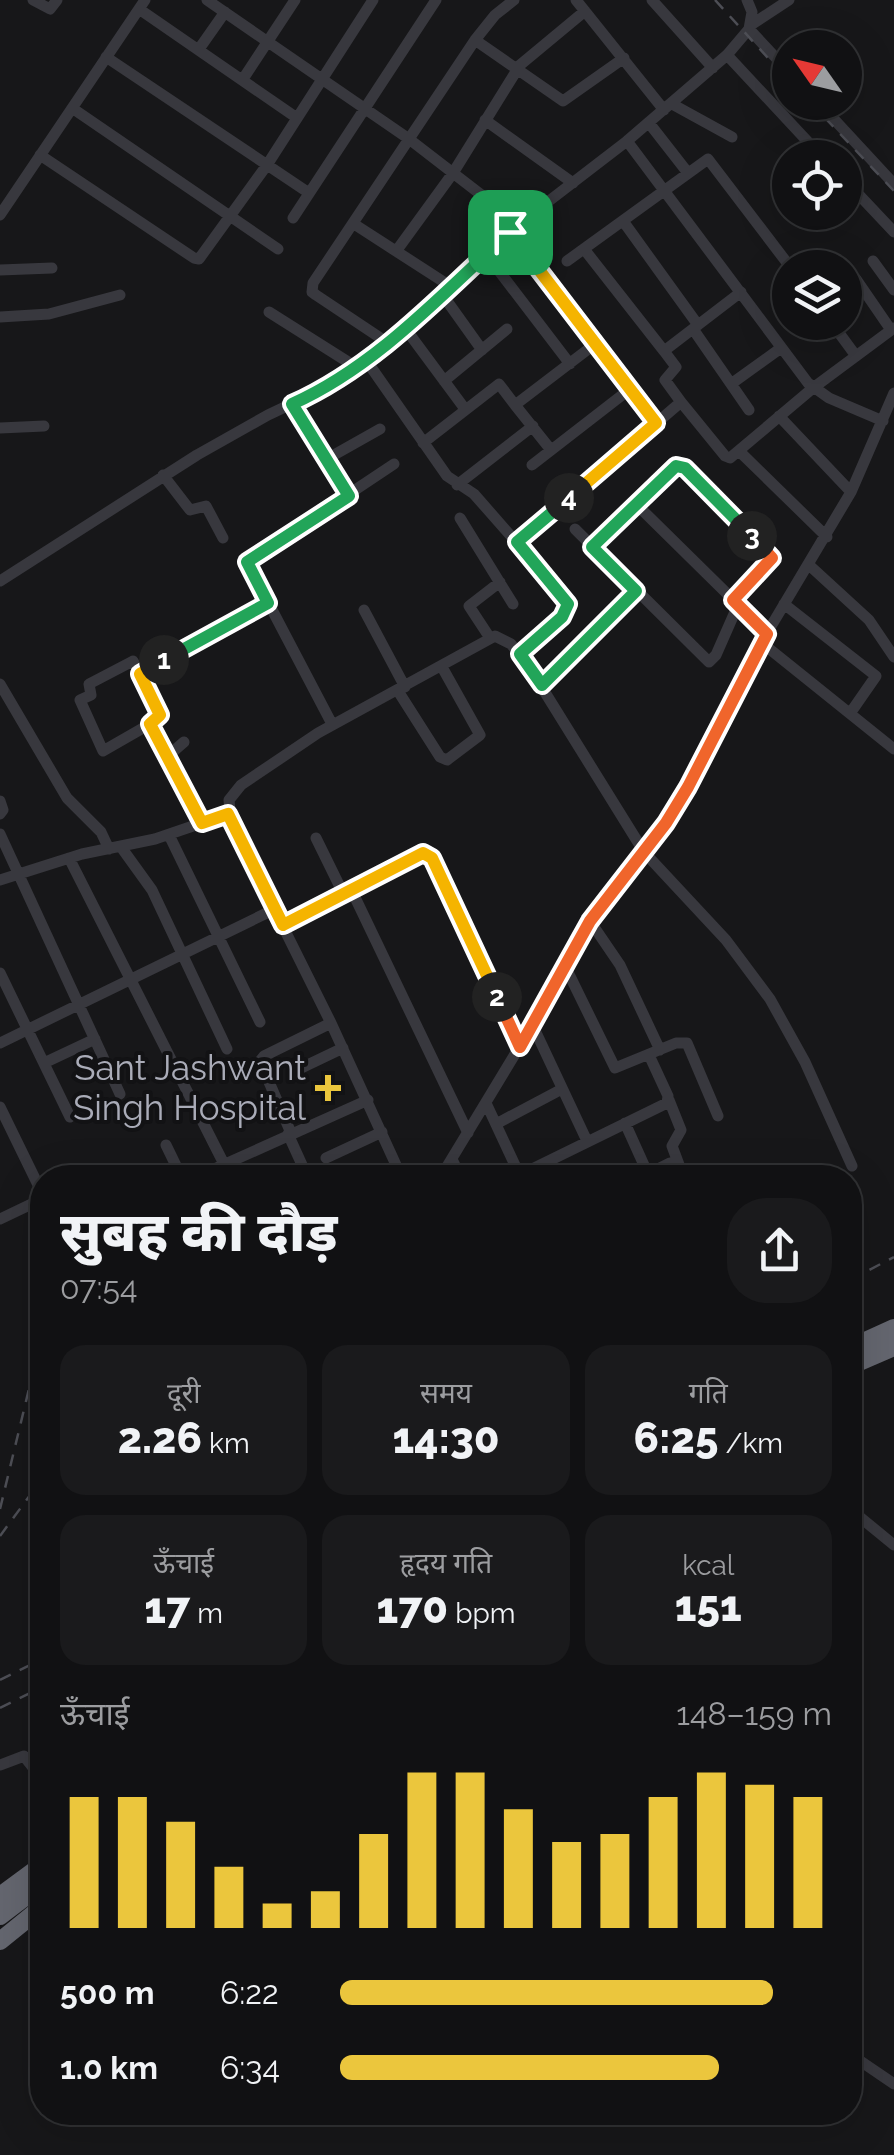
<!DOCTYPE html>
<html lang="hi">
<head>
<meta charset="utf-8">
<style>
	body { margin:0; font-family:Raleway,"Noto Sans Devanagari",sans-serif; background:#1a1a1c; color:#f1f3f6; height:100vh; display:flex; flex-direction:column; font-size:38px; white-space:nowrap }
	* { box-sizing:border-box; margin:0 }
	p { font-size:32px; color:#9c9da0 }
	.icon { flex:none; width:55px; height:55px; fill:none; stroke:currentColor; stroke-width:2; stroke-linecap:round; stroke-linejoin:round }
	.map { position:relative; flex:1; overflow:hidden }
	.side { position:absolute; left:30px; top:1165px; width:832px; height:960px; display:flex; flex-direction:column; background:#111113; border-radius:40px; box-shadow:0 10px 40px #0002,0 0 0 2px #303133 }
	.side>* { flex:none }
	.needle { width:65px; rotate:304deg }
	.tools { position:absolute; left:772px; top:30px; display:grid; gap:20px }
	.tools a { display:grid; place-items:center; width:90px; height:90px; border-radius:50%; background:#111113; box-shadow:0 10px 40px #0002,0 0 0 2px #303133; font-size:50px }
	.pin { position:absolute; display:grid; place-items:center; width:85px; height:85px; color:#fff; margin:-42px; border-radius:20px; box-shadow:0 5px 15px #0006 }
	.km { position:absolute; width:50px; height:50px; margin:-25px; border-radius:50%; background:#222; color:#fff; font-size:28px; line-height:50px; text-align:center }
	.round { display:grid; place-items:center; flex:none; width:105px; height:105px; border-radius:40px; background:#1a1a1c }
	.headline { display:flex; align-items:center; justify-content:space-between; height:170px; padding:0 30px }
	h1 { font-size:55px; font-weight:800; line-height:75px }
	.stats { display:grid; grid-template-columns:repeat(3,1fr); gap:15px; height:170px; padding:10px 30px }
	.stats div { display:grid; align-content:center; border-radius:25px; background:#1a1a1c; text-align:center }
	.stats b { font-size:42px; font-weight:800 }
	.stats small { font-size:28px; font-weight:400 }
	.stats p { font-size:28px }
	.chart { height:280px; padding:20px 30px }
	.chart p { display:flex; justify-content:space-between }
	.chart svg { width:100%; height:180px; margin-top:10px; stroke:#ebc63d; stroke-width:6 }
	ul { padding:0 30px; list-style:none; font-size:32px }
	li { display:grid; grid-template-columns:160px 120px 1fr; align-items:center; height:75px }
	li i { height:25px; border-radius:12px; background:#ebc63d }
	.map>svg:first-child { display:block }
</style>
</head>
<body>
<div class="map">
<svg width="894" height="2155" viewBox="0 0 894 2155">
	<rect width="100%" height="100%" fill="#171719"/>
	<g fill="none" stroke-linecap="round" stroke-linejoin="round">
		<path stroke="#38383e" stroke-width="11" d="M33,0L50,9L57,0
			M207,0L409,139L519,224
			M576,0L664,110
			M652,0L713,68
			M139,9L297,118
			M751,25L789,0
			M749,29L790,73
			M475,40L563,101L624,58
			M199,49L225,12
			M727,55L823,158
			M106,57L309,193
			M243,79L295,0
			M818,102L894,184
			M672,104L732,137
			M72,108L278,249
			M485,120L573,183
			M649,123L688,173
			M627,141L808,383L829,398L883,421
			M40,155L194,258L199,259L267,165L373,0
			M845,180L894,232
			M0,215L145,0
			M293,218L436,0
			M623,221L698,325
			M354,224L450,286
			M510,232L656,423
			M584,249L664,351
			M397,250L453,173L520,65L585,11
			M486,254L570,364
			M567,261L708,159L791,268
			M873,261L894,290
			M0,270L52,268
			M856,279L891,330
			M442,294L482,350
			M269,312L356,367
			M0,317L49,314L120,295
			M831,322L856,356
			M405,328L465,409
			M693,329L749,410
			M388,343L316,295L312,292L313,283L475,40L495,15L514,0
			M366,360L447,476L474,494L517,543
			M444,381L507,329
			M731,384L781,348
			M681,402L725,456L730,458L813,388L894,328
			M292,404L349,496
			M779,416L851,492
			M0,428L44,426
			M423,443L499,384L515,405
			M551,450L515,405L595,344
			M739,451L827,537
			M325,460L380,429
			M532,465L630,389
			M163,475L190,510L206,506L223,538
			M457,485L533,426
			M636,504L767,633
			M460,518L513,604
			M575,529L709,662L716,655L738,605
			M593,547L671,470L681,466L771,555L770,563L733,599
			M809,565L869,620L894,657
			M0,581L197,455L268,415L327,387L388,343L519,224L627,141L727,55L749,29L752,12L747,0
			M784,604L876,676L851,712
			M364,610L405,687
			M490,638L469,606L500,582
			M762,643L894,749
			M520,654L561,617L568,604L517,543L681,402L665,380L676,367L664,351L741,292
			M140,674L268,603
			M0,684L67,798L101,832L109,849
			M541,685L636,591
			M398,691L440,757L447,760L480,735L442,667
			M150,724L161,715L133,661L89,684L91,695L80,700L103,751L150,724L169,755
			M332,724L247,562L394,464
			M184,742L169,755L202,823
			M0,801L3,810L0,814
			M0,834L120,1094
			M169,835L260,1022
			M316,838L343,893
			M121,847L152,890L227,1049
			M69,858L224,1164
			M0,880L82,854L155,839L228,814
			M351,889L468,1133
			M590,921L620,965L660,1050
			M283,925L417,854L428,856L520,1047
			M565,966L615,1068L676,1043H687L718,1116
			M0,973L70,1117
			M533,1026L587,1141
			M0,1043L275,909
			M44,1063L95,1039
			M297,1070L343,1048
			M669,1100L681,1130L672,1146L684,1178
			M486,1103L521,1178
			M0,1107L42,1193
			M625,1123L648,1174
			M496,1124L562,1089
			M291,1133L260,1061L264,1056L331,1023
			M288,1134L308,1178
			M166,1145L182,1178
			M326,1158L382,1132
			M452,1159L461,1178
			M520,1175L667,1103L668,1096L649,1055
			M194,1178L368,1100
			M378,1178L398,1168
			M402,1178L331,1023L231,822L229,800L241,785L318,733L495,636L511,644L528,665L644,852L726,940L770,999L805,1062L852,1166
			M440,1178L549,998L590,921L666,823L688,787L767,633L851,492L894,393
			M640,1178L670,1163
			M0,1219L42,1199
			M850,1509L894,1545
			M0,1765L24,1756L42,1779
			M850,2054L894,2084"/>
		<path stroke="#64666f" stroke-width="18" d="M850,1348L894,1328
			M850,1366L894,1347
			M0,1896L42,1865
			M0,1916L42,1884
			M0,1941L42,1907"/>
		<path stroke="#4d4e55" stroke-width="2.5" stroke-dasharray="12 10" stroke-linecap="butt" d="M715,0L790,82
			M810,102L894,191
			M850,1280L894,1257
			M0,1509L42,1335
			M0,1536L42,1479
			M0,1680L42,1659
			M0,1708L42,1687"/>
	</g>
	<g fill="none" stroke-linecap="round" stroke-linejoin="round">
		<defs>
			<path id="split-1" d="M164,660L268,603L247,562L349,496L292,404C377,366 442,294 510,232"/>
			<path id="split-2" d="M164,660L140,674L160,715L150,724L202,823L228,814L283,925L423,853L432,858L497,997"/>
			<path id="split-3" d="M497,997L520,1047L590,921L666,823L688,787L767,634L733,600L772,558L752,536"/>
			<path id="split-4" d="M569,498L517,542L568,604L562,617L520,654L542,685L636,591L592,547L676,466L685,468L752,536"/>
			<path id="split-5" d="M510,232L656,423L569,498"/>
		</defs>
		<use href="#split-1" stroke="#fff" stroke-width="20"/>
		<use href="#split-2" stroke="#fff" stroke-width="20"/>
		<use href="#split-3" stroke="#fff" stroke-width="20"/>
		<use href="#split-4" stroke="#fff" stroke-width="20"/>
		<use href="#split-5" stroke="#fff" stroke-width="20"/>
		<use href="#split-1" stroke="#22a559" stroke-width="12"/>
		<use href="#split-2" stroke="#f5b400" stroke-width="12"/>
		<use href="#split-3" stroke="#f0652b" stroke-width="12"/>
		<use href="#split-4" stroke="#22a559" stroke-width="12"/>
		<use href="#split-5" stroke="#f5b400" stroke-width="12"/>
	</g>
	<path fill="#ebc63d" stroke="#121214" stroke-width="4" d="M323 1073h10v10h10v10h-10v10h-10v-10h-10v-10h10z"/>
	<g text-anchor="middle" stroke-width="8" stroke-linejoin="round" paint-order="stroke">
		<g font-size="35" fill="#aaacb8" stroke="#121214" text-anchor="end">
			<text x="306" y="1080">Sant Jashwant<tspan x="306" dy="40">Singh Hospital</tspan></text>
		</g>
	</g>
</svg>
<div class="tools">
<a><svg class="needle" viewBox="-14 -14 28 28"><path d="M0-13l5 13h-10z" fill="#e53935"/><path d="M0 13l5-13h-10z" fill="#9c9da0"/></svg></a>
<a><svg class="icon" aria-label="locate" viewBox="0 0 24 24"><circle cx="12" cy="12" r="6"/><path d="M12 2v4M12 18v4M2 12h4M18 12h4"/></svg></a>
<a><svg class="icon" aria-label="layers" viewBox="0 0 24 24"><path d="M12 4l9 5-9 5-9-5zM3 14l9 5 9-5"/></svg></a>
</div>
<div class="pin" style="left:510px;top:232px;background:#1e9e55"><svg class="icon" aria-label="arrive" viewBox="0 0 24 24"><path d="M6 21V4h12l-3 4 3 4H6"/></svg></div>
<b class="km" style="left:164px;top:660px">1</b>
<b class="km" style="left:497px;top:997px">2</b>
<b class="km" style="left:752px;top:536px">3</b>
<b class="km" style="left:569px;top:498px">4</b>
<section class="side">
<div class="headline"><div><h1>सुबह की दौड़</h1><p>07:54</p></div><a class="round"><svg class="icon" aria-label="share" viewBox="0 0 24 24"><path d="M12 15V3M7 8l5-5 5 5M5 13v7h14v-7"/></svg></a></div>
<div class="stats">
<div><p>दूरी</p><b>2.26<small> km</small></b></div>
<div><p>समय</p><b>14:30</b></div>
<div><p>गति</p><b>6:25<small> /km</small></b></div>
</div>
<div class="stats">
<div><p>ऊँचाई</p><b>17<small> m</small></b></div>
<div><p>हृदय गति</p><b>170<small> bpm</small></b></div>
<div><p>kcal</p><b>151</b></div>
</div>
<div class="chart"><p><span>ऊँचाई</span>148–159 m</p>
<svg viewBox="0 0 160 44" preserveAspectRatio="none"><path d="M5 44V12M15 44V12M25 44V18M35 44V29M45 44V38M55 44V35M65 44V21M75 44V6M85 44V6M95 44V15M105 44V23M115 44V21M125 44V12M135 44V6M145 44V9M155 44V12"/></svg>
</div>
<ul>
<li><b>500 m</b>6:22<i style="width:88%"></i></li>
<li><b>1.0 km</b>6:34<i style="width:77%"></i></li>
</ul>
</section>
</div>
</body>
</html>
